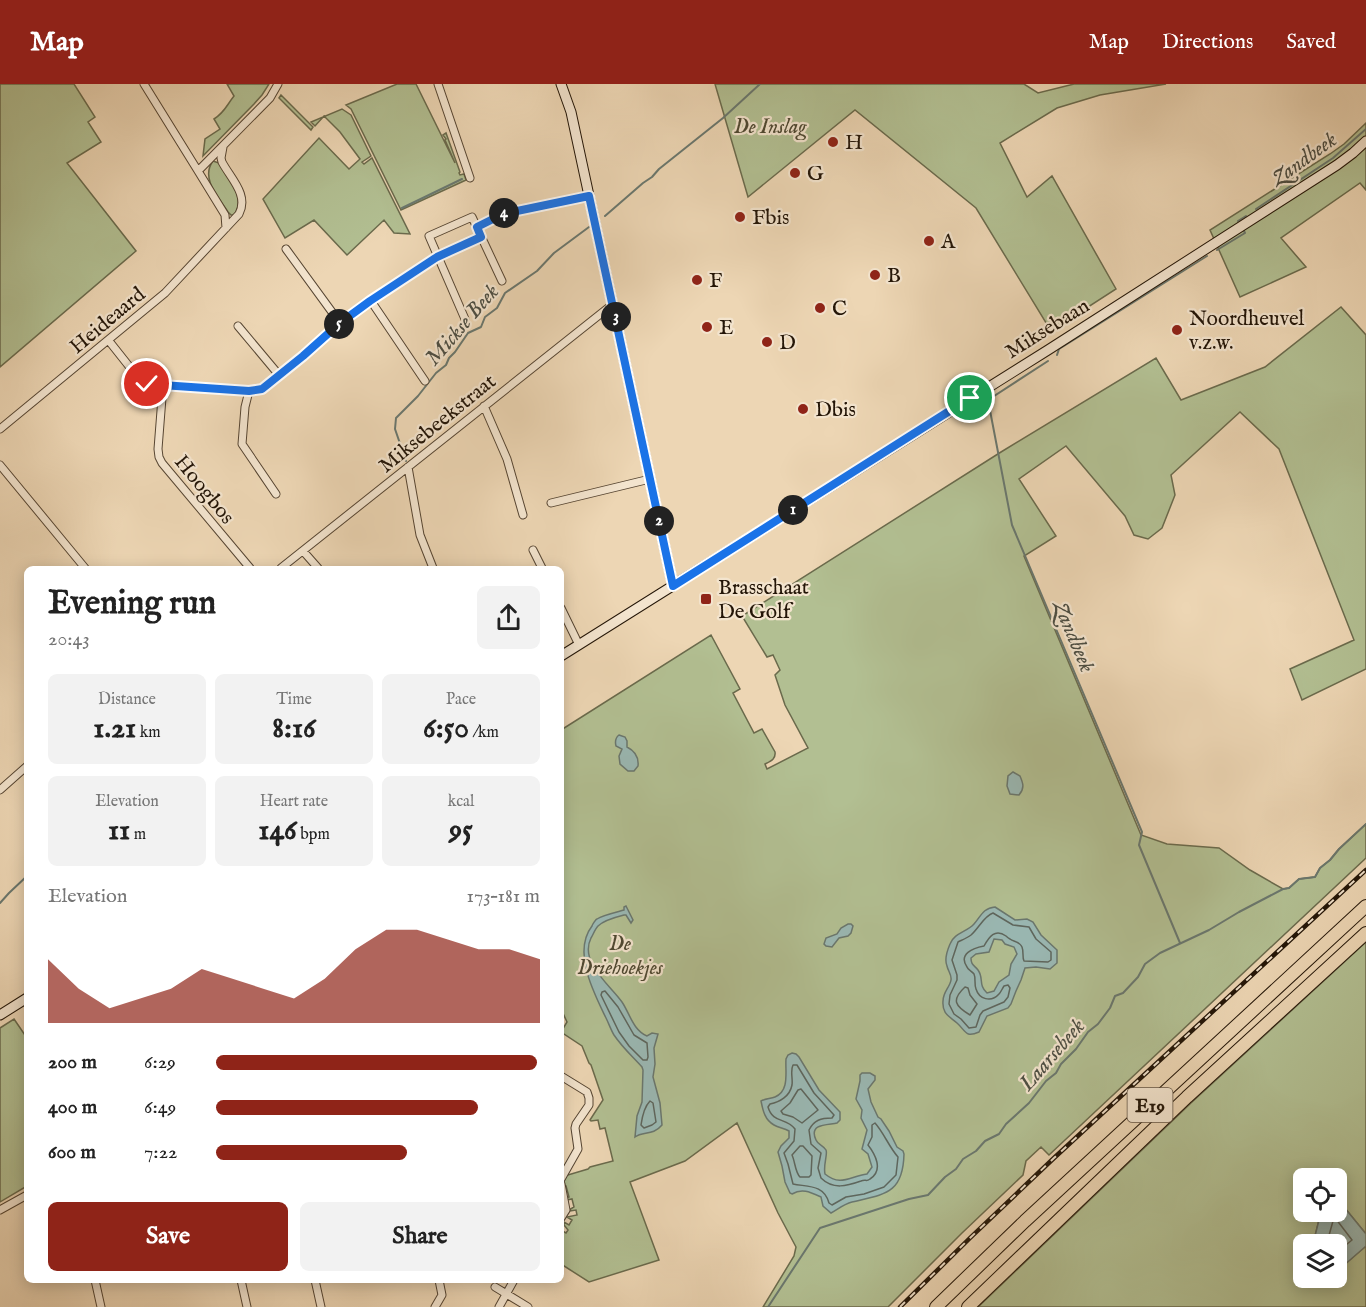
<!DOCTYPE html>
<html lang="en">
<head>
<meta charset="utf-8">
<style>
	body { margin:0; font-family:"IM FELL English",serif; background:#f2f2f2; color:#222; height:100vh; display:flex; flex-direction:column; font-size:22px; white-space:nowrap }
	* { box-sizing:border-box; margin:0 }
	p { font-size:20px; color:#767676 }
	.icon { flex:none; width:33px; height:33px; fill:none; stroke:currentColor; stroke-width:2; stroke-linecap:round; stroke-linejoin:round }
	.map { position:relative; flex:1; overflow:hidden }
	.drawer { position:absolute; left:24px; top:482px; width:540px; height:717px; display:flex; flex-direction:column; background:#fff; border-radius:9px; box-shadow:0 3px 15px #0003 }
	.drawer>* { flex:none }
	.buttons { position:absolute; left:1293px; top:1084px; display:grid; gap:12px }
	.buttons a { display:grid; place-items:center; width:54px; height:54px; border-radius:9px; background:#fff; box-shadow:0 3px 15px #0003; font-size:30px }
	.pin { position:absolute; display:grid; place-items:center; width:51px; height:51px; color:#fff; margin:-26px; border:3px solid #fff; border-radius:50%; box-shadow:0 2px 6px #0007 }
	.km { position:absolute; width:30px; height:30px; margin:-15px; border-radius:50%; background:#222; color:#fff; font-size:16px; line-height:30px; text-align:center }
	.round { display:grid; place-items:center; flex:none; width:63px; height:63px; border-radius:9px; background:#f2f2f2 }
	.overview { display:flex; align-items:center; justify-content:space-between; height:102px; padding:0 24px }
	h1 { font-size:33px; font-weight:800; line-height:45px }
	.metrics { display:grid; grid-template-columns:repeat(3,1fr); gap:9px; height:102px; padding:6px 24px }
	.metrics div { display:grid; align-content:center; border-radius:9px; background:#f2f2f2; text-align:center }
	.metrics b { font-size:30px; font-weight:800 }
	.metrics small { font-size:16px; font-weight:400 }
	.metrics p { font-size:16px }
	.chart { height:168px; padding:12px 24px }
	.chart p { display:flex; justify-content:space-between }
	.chart svg { width:100%; height:108px; margin-top:6px; fill:#8f2418; opacity:.7 }
	.cta { display:flex; gap:12px; margin-top:auto; padding:12px 24px }
	.cta a { flex:1; height:69px; border-radius:9px; background:#8f2418; color:#fff; font-size:24px; font-weight:800; line-height:69px; text-align:center }
	.cta a+a { background:#f2f2f2; color:#222 }
	ul { padding:0 24px; list-style:none; font-size:20px }
	li { display:grid; grid-template-columns:96px 72px 1fr; align-items:center; height:45px }
	li i { height:15px; border-radius:8px; background:#8f2418 }
	header { display:flex; align-items:center; gap:36px; box-sizing:border-box; height:84px; padding:0 30px; background:#8f2418; color:#fff }
	header strong { font-size:28px }
	nav { display:flex; gap:33px; margin-inline-start:auto; font-size:21px }
	.map>svg:first-child { display:block }
</style>
</head>
<body>
<header>
<strong>Map</strong>
<nav><a>Map</a><a>Directions</a><a>Saved</a></nav>
</header>
<div class="map">
<svg width="1366" height="1223" viewBox="0 0 1366 1223">
	<rect width="100%" height="100%" fill="#edd6b4"/>
	<filter id="stains"><feTurbulence type="fractalNoise" baseFrequency=".00333" numOctaves="4"/><feColorMatrix values="0 0 0 0 .2 0 0 0 0 .09 0 0 0 0 .02 0 0 0 .5 -.17"/></filter>
	<radialGradient id="worn" r=".72"><stop offset=".6" stop-color="#630" stop-opacity="0"/><stop offset="1" stop-color="#630" stop-opacity=".3"/></radialGradient>
	<path fill="#b2bf92" stroke="#6a6a4c" stroke-width="1.5" d="M0,0H74L95,33L88,38L101,58L67,79L136,167L0,283Z
		M227,0H269L262,11L254,20L203,72L205,55L220,45L214,35C225,28 226,22 234,12Z
		M397,0H416L455,79L445,56L446,55L443,51L446,49L460,88L459,89L460,91L464,90L466,96L401,126L351,25L346,21Z
		M715,0H1024L1038,9L1074,0H1166L1100,11L1057,24L1000,59L1027,113L1052,92L1116,205L1051,247L976,124L855,26L748,113Z
		M281,11L313,43L311,46L279,14Z
		M342,25L351,31L371,72L362,78L364,80L372,74L410,150L394,149L384,136L347,171L314,136L285,154L263,115L319,54L349,85L360,75L340,48L324,32L315,42L311,38Z
		M1366,39V106L1360,99L1281,154L1306,183L1240,213L1210,146L1330,70L1344,60Z
		M213,77L219,79C228,94 247,114 234,131H231L228,128C219,114 200,94 213,77Z
		M1341,223L1366,251V585L1302,616L1290,585L1354,556L1279,365L1240,328L1171,391L1175,411L1162,444L1148,455L1134,451L1125,432L1066,362L1019,395L1056,452L1024,472L1141,751L1167,760L1219,764L1250,786L1283,805L1289,804L1299,795L1315,793L1320,784L1330,776L1339,765L1366,740V774L1049,1071L1041,1063L1026,1077L1023,1091L962,1149L888,1223H763L794,1172L796,1163L778,1129L737,1039L685,1077L630,1098L659,1176L589,1198L561,1180V1146L566,1149L568,1146L564,1141V1138L569,1141L572,1136L567,1133L577,1131L576,1126L570,1127L569,1126L574,1123L572,1115L567,1116L566,1114L569,1113L566,1102H564L562,1096L566,1090L568,1091L588,1085L590,1083L613,1077L605,1044L600,1045L598,1036L591,1037L590,1036L603,1016L591,981L589,979L582,962L561,948L567,938L561,925V646L711,551L740,605L733,609L754,649L762,645L775,668C776,675 771,677 765,680L767,685L808,664L785,621L775,591L780,586L773,571L767,573L742,532L1001,368L1156,274L1181,316L1265,283Z
		M1366,858V1150L1344,1123L1337,1116L1336,1095H1304V1128H1321L1314,1156L1316,1161H1304V1194H1336L1337,1183L1342,1182L1366,1162V1223H978L1192,1018Z
		M14,935L27,954V1102L0,1118V944Z"/>
	<path fill="#9ab8b3" stroke="#6a776e" stroke-width="1.5" fill-rule="evenodd" d="M619,651L625,653L627,657V663C635,667 639,673 638,682L634,687H628L620,680L619,672L622,665L616,662C615,658 615,654 619,651Z
		M1013,688L1020,692C1023,699 1025,704 1019,711L1010,710L1007,702L1008,692Z
		M626,822L633,836L631,839L626,831H624C616,833 604,836 598,842C595,845 593,851 591,854C579,878 610,901 622,918C630,930 633,946 647,952L652,949L658,950L654,964L655,980L653,993L660,1019L662,1041C653,1052 643,1047 635,1053L637,1032L642,1018L643,986L642,983C632,972 622,963 614,951C611,946 609,940 606,934C594,909 572,868 592,842C592,841 596,835 597,835C603,831 617,828 624,826V823Z
		M995,823L1015,836L1027,835L1033,838L1041,851L1057,866V879L1050,885L1036,883L1025,884L1021,896L1016,907L1011,920L1008,924L987,932L979,948C965,954 966,947 957,939C949,932 942,930 943,917C943,908 950,903 951,896C952,891 948,887 947,882C944,875 947,867 950,860C954,849 967,848 974,840C981,832 983,824 995,823ZM994,855L1002,856L1005,860L1014,863L1017,870L1011,880L1009,891L999,898L994,907L987,909C978,901 984,894 978,886C974,881 971,881 971,874L976,870L989,868Z
		M848,840H851L853,842L851,849L848,852L839,854L832,863L826,862L824,860L826,854L837,850L841,844Z
		M792,969L796,970L799,973L819,1006L840,1028V1036L837,1039C829,1041 808,1039 816,1056C818,1061 824,1062 826,1066C828,1070 823,1081 825,1090C841,1103 850,1092 867,1090L872,1083L868,1070L862,1065L867,1046L861,1034L862,1026L856,1015L860,997V991L862,989H870L875,992V996L868,1005L871,1018L878,1033L881,1035L889,1047L897,1063L903,1067L904,1070C903,1110 885,1110 852,1118C844,1120 838,1125 831,1129L823,1122L821,1113C810,1108 802,1104 792,1110L790,1109L785,1098L782,1082L778,1068L781,1062L789,1054V1047C784,1044 779,1044 774,1041C765,1036 763,1027 761,1017C766,1014 770,1015 775,1013C790,1007 785,987 786,975L788,971Z
		M1337,1116L1344,1123L1366,1150V1162L1342,1183H1337L1336,1161H1316L1314,1156L1321,1128H1336Z"/>
	<g fill="none" stroke-linecap="round" stroke-linejoin="round">
		<path stroke="#5e665d" stroke-width="1.5" d="M993,829L1013,841L1029,843L1036,855L1051,868V876L1048,878L1024,877C1022,873 1024,868 1022,863C1019,857 1014,858 1010,855C1008,854 1007,853 1006,852C995,844 989,853 984,862C973,864 958,870 967,883C968,886 972,887 974,890C976,894 974,900 976,905C979,915 991,919 999,910C1001,908 1002,905 1004,902L1008,901L1010,904L1008,913L1004,918L983,927L980,931L976,943L969,944L961,935L954,930L949,920L950,911L957,896V891L952,876L958,858C962,856 967,854 971,851C979,844 984,832 993,829Z
			M965,903L968,904L970,911L977,920L970,931C955,922 951,916 965,903Z
			M602,908L605,907L618,923L634,951L647,959L648,973L647,976H643L629,962L619,948L601,911Z
			M793,981H797L814,1009L834,1031L832,1034C821,1034 814,1036 809,1046L811,1060L821,1069L818,1084L821,1094C833,1106 847,1102 861,1097C866,1095 866,1098 870,1095C884,1086 875,1070 868,1061L872,1053V1041L875,1039C884,1049 889,1063 898,1073L896,1091L884,1103L864,1110L846,1113L832,1121L829,1119C824,1100 807,1103 793,1100L788,1080L784,1069L794,1057L795,1045C786,1033 773,1040 768,1023L770,1020C780,1018 790,1012 792,1001C793,994 790,987 793,981Z
			M801,1005L818,1026L802,1039L793,1033L783,1030L781,1027L790,1019L798,1006Z
			M650,1017L653,1019L656,1038L652,1041L644,1044L641,1041C642,1034 645,1022 650,1017Z
			M800,1062H803L812,1072L811,1091L809,1093H800C795,1088 795,1077 792,1071Z
			M1328,1161V1155L1333,1137L1336,1135L1352,1156L1336,1169"/>
		<path stroke="#6a776e" stroke-width="2" d="M402,124L462,95
			M1256,125L1333,74L1366,45
			M605,132L643,99L652,93L659,85L723,34L760,0
			M1238,137L1246,132
			M1217,166L1245,149L1244,147
			M1057,271L1059,265L1207,172
			M1048,277L988,316L1012,441L1142,748L1139,761L1180,859
			M406,377L395,345L396,334L418,312L436,289L446,281L449,274L455,268L468,249L481,243L485,233L497,224L505,209L537,187L554,169L589,143
			M0,819L9,809L27,792
			M768,1223L820,1144L909,1115L928,1111L945,1093L956,1085L963,1075L976,1067L985,1057L999,1050L1006,1040L1029,1019L1046,997L1056,989L1061,980L1076,965L1088,948L1098,940L1110,924L1115,912L1123,909L1138,893L1145,880L1160,869L1209,846L1239,828L1283,805L1289,804L1299,795L1315,793L1320,784L1330,776L1339,765L1366,740"/>
		<defs>
			<path id="street" d="M144,0L198,87
				M438,0L470,94
				M477,143L503,130L589,112
				M226,144L225,131L198,87L270,14L278,0
				M286,165L340,239
				M371,217L425,297
				M465,235L429,152L472,133L502,197
				M238,242L279,291
				M109,257L136,291L148,300L249,307L262,305L303,272L340,239L371,217L437,173L481,153
				M163,301L158,365L159,373L162,379L250,484
				M249,307L245,323L242,360L276,410
				M484,322L507,375L523,431
				M0,345L165,209L239,130C249,111 231,95 222,78L221,74L223,63
				M0,381L85,484
				M408,383L420,451L433,484
				M551,419L650,395
				M533,466L542,484
				M303,467L318,484
				M281,484L613,220
				M561,524L579,561
				M0,706L27,682
				M561,992L587,1008L589,1014V1021L576,1040L575,1044L578,1065L561,1095
				M561,1100L566,1126L561,1134
				M0,1126L27,1111
				M95,1196L101,1223
				M241,1196L247,1223
				M315,1196L321,1223
				M495,1203L528,1223
				M435,1223L442,1211L439,1196
				M499,1223L514,1196"/>
			<path id="secondary" d="M561,0L571,28L673,502
				M561,572L1048,266L1337,81L1353,69L1366,57
				M0,931L27,914"/>
			<path id="highway" d="M936,1223L1025,1137L1366,822
				M968,1223L1187,1013L1366,849"/>
		</defs>
		<use href="#street" stroke="#564532" stroke-width="9"/>
		<use href="#secondary" stroke="#231507" stroke-width="11"/>
		<use href="#highway" stroke="#231507" stroke-width="14"/>
		<use href="#street" stroke="#f3e4ce" stroke-width="7"/>
		<use href="#secondary" stroke="#f3e4ce" stroke-width="9"/>
		<use href="#highway" stroke="#edd6b4" stroke-width="12"/>
		<defs>
			<path id="rail" d="M900,1223L970,1154L1054,1074L1366,786"/>
		</defs>
		<use href="#rail" stroke="#231507" stroke-width="4.5"/>
		<use href="#rail" stroke="#f3e4ce" stroke-width="2" stroke-dasharray="7" stroke-linecap="butt"/>
	</g>
	<g fill="none" stroke-linecap="round" stroke-linejoin="round">
		<defs>
			<path id="route" d="M147,300L249,307L262,305L303,272L340,239L370,217L437,173L481,153L477,143L503,130L589,112L673,502L970,314"/>
		</defs>
		<use href="#route" stroke="#fff" stroke-width="12"/>
		<use href="#route" stroke="#1a73e8" stroke-width="8"/>
	</g>
	<g fill="#8f2418" stroke="#f3e4ce" stroke-width="2">
		<circle cx="833" cy="58" r="6"/>
		<circle cx="795" cy="89" r="6"/>
		<circle cx="740" cy="133" r="6"/>
		<circle cx="929" cy="157" r="6"/>
		<circle cx="875" cy="191" r="6"/>
		<circle cx="697" cy="196" r="6"/>
		<circle cx="820" cy="224" r="6"/>
		<circle cx="707" cy="243" r="6"/>
		<circle cx="1177" cy="246" r="6"/>
		<circle cx="767" cy="258" r="6"/>
		<circle cx="803" cy="325" r="6"/>
		<rect x="700" y="509" width="12" height="12" rx="3"/>
	</g>
	<g text-anchor="middle" stroke-width="4.5" stroke-linejoin="round" paint-order="stroke">
		<rect fill="#f3e4ce" stroke="#615343" stroke-width="1.5" x="1127.5" y="1004" width="45" height="34" rx="4.5"/>
		<g font-size="20" font-weight="bold" fill="#231507">
			<text x="1150" y="1028">E19</text>
		</g>
		<g font-size="21" font-style="italic" fill="#4e4831" stroke="#f3e4ce">
			<text x="770" y="49">De Inslag</text>
			<text x="620" y="866">De<tspan x="620" dy="24">Driehoekjes</tspan></text>
		</g>
		<g font-size="21" fill="#231507" stroke="#f3e4ce" text-anchor="start">
			<text x="845" y="65">H</text>
			<text x="807" y="96">G</text>
			<text x="752" y="140">Fbis</text>
			<text x="941" y="164">A</text>
			<text x="887" y="198">B</text>
			<text x="709" y="203">F</text>
			<text x="832" y="231">C</text>
			<text x="1189" y="241">Noordheuvel<tspan x="1189" dy="24">v.z.w.</tspan></text>
			<text x="719" y="250">E</text>
			<text x="779" y="265">D</text>
			<text x="815" y="332">Dbis</text>
			<text x="718" y="510">Brasschaat<tspan x="718" dy="24">De Golf</tspan></text>
		</g>
		<g font-size="21" fill="#231507" stroke="#f3e4ce">
			<text transform="translate(107 236) rotate(-40)" y="7">Heideaard</text>
			<text transform="translate(1047 244) rotate(-32)" y="7">Miksebaan</text>
			<text transform="translate(437 339) rotate(-39)" y="7">Miksebeekstraat</text>
			<text transform="translate(205 405) rotate(51)" y="7">Hoogbos</text>
		</g>
		<g font-size="22" font-style="italic" fill="#4d4e43" stroke="#f3e4ce">
			<text transform="translate(1303 74) rotate(-36)" y="8">Zandbeek</text>
			<text transform="translate(461 240) rotate(-49)" y="8">Mickse Beek</text>
			<text transform="translate(1075 552) rotate(67)" y="8">Zandbeek</text>
			<text transform="translate(1051 970) rotate(-49)" y="8">Laarsebeek</text>
		</g>
	</g>
	<rect width="100%" height="100%" filter="url(#stains)"/>
	<rect width="100%" height="100%" fill="url(#worn)"/>
</svg>
<div class="buttons">
<a><svg class="icon" aria-label="locate" viewBox="0 0 24 24"><circle cx="12" cy="12" r="6"/><path d="M12 2v4M12 18v4M2 12h4M18 12h4"/></svg></a>
<a><svg class="icon" aria-label="layers" viewBox="0 0 24 24"><path d="M12 4l9 5-9 5-9-5zM3 14l9 5 9-5"/></svg></a>
</div>
<div class="pin" style="left:970px;top:314px;background:#1e9e55"><svg class="icon" aria-label="arrive" viewBox="0 0 24 24"><path d="M6 21V4h12l-3 4 3 4H6"/></svg></div>
<div class="pin" style="left:147px;top:300px;background:#d93025"><svg class="icon" aria-label="check" viewBox="0 0 24 24"><path d="M5 12l5 5 9-10"/></svg></div>
<b class="km" style="left:793px;top:426px">1</b>
<b class="km" style="left:659px;top:437px">2</b>
<b class="km" style="left:616px;top:233px">3</b>
<b class="km" style="left:504px;top:129px">4</b>
<b class="km" style="left:339px;top:240px">5</b>
<section class="drawer">
<div class="overview"><div><h1>Evening run</h1><p>20:43</p></div><a class="round"><svg class="icon" aria-label="share" viewBox="0 0 24 24"><path d="M12 15V3M7 8l5-5 5 5M5 13v7h14v-7"/></svg></a></div>
<div class="metrics">
<div><p>Distance</p><b>1.21<small> km</small></b></div>
<div><p>Time</p><b>8:16</b></div>
<div><p>Pace</p><b>6:50<small> /km</small></b></div>
</div>
<div class="metrics">
<div><p>Elevation</p><b>11<small> m</small></b></div>
<div><p>Heart rate</p><b>146<small> bpm</small></b></div>
<div><p>kcal</p><b>95</b></div>
</div>
<div class="chart"><p><span>Elevation</span>173–181 m</p>
<svg viewBox="0 0 160 44" preserveAspectRatio="none"><path d="M0 44V18L10 30L20 38L30 34L40 30L50 22L60 26L70 30L80 34L90 26L100 14L110 6L120 6L130 10L140 14L150 14L160 18V44z"/></svg>
</div>
<ul>
<li><b>200 m</b>6:29<i style="width:99%"></i></li>
<li><b>400 m</b>6:49<i style="width:81%"></i></li>
<li><b>600 m</b>7:22<i style="width:59%"></i></li>
</ul>
<div class="cta"><a>Save</a><a>Share</a></div>
</section>
</div>
</body>
</html>
